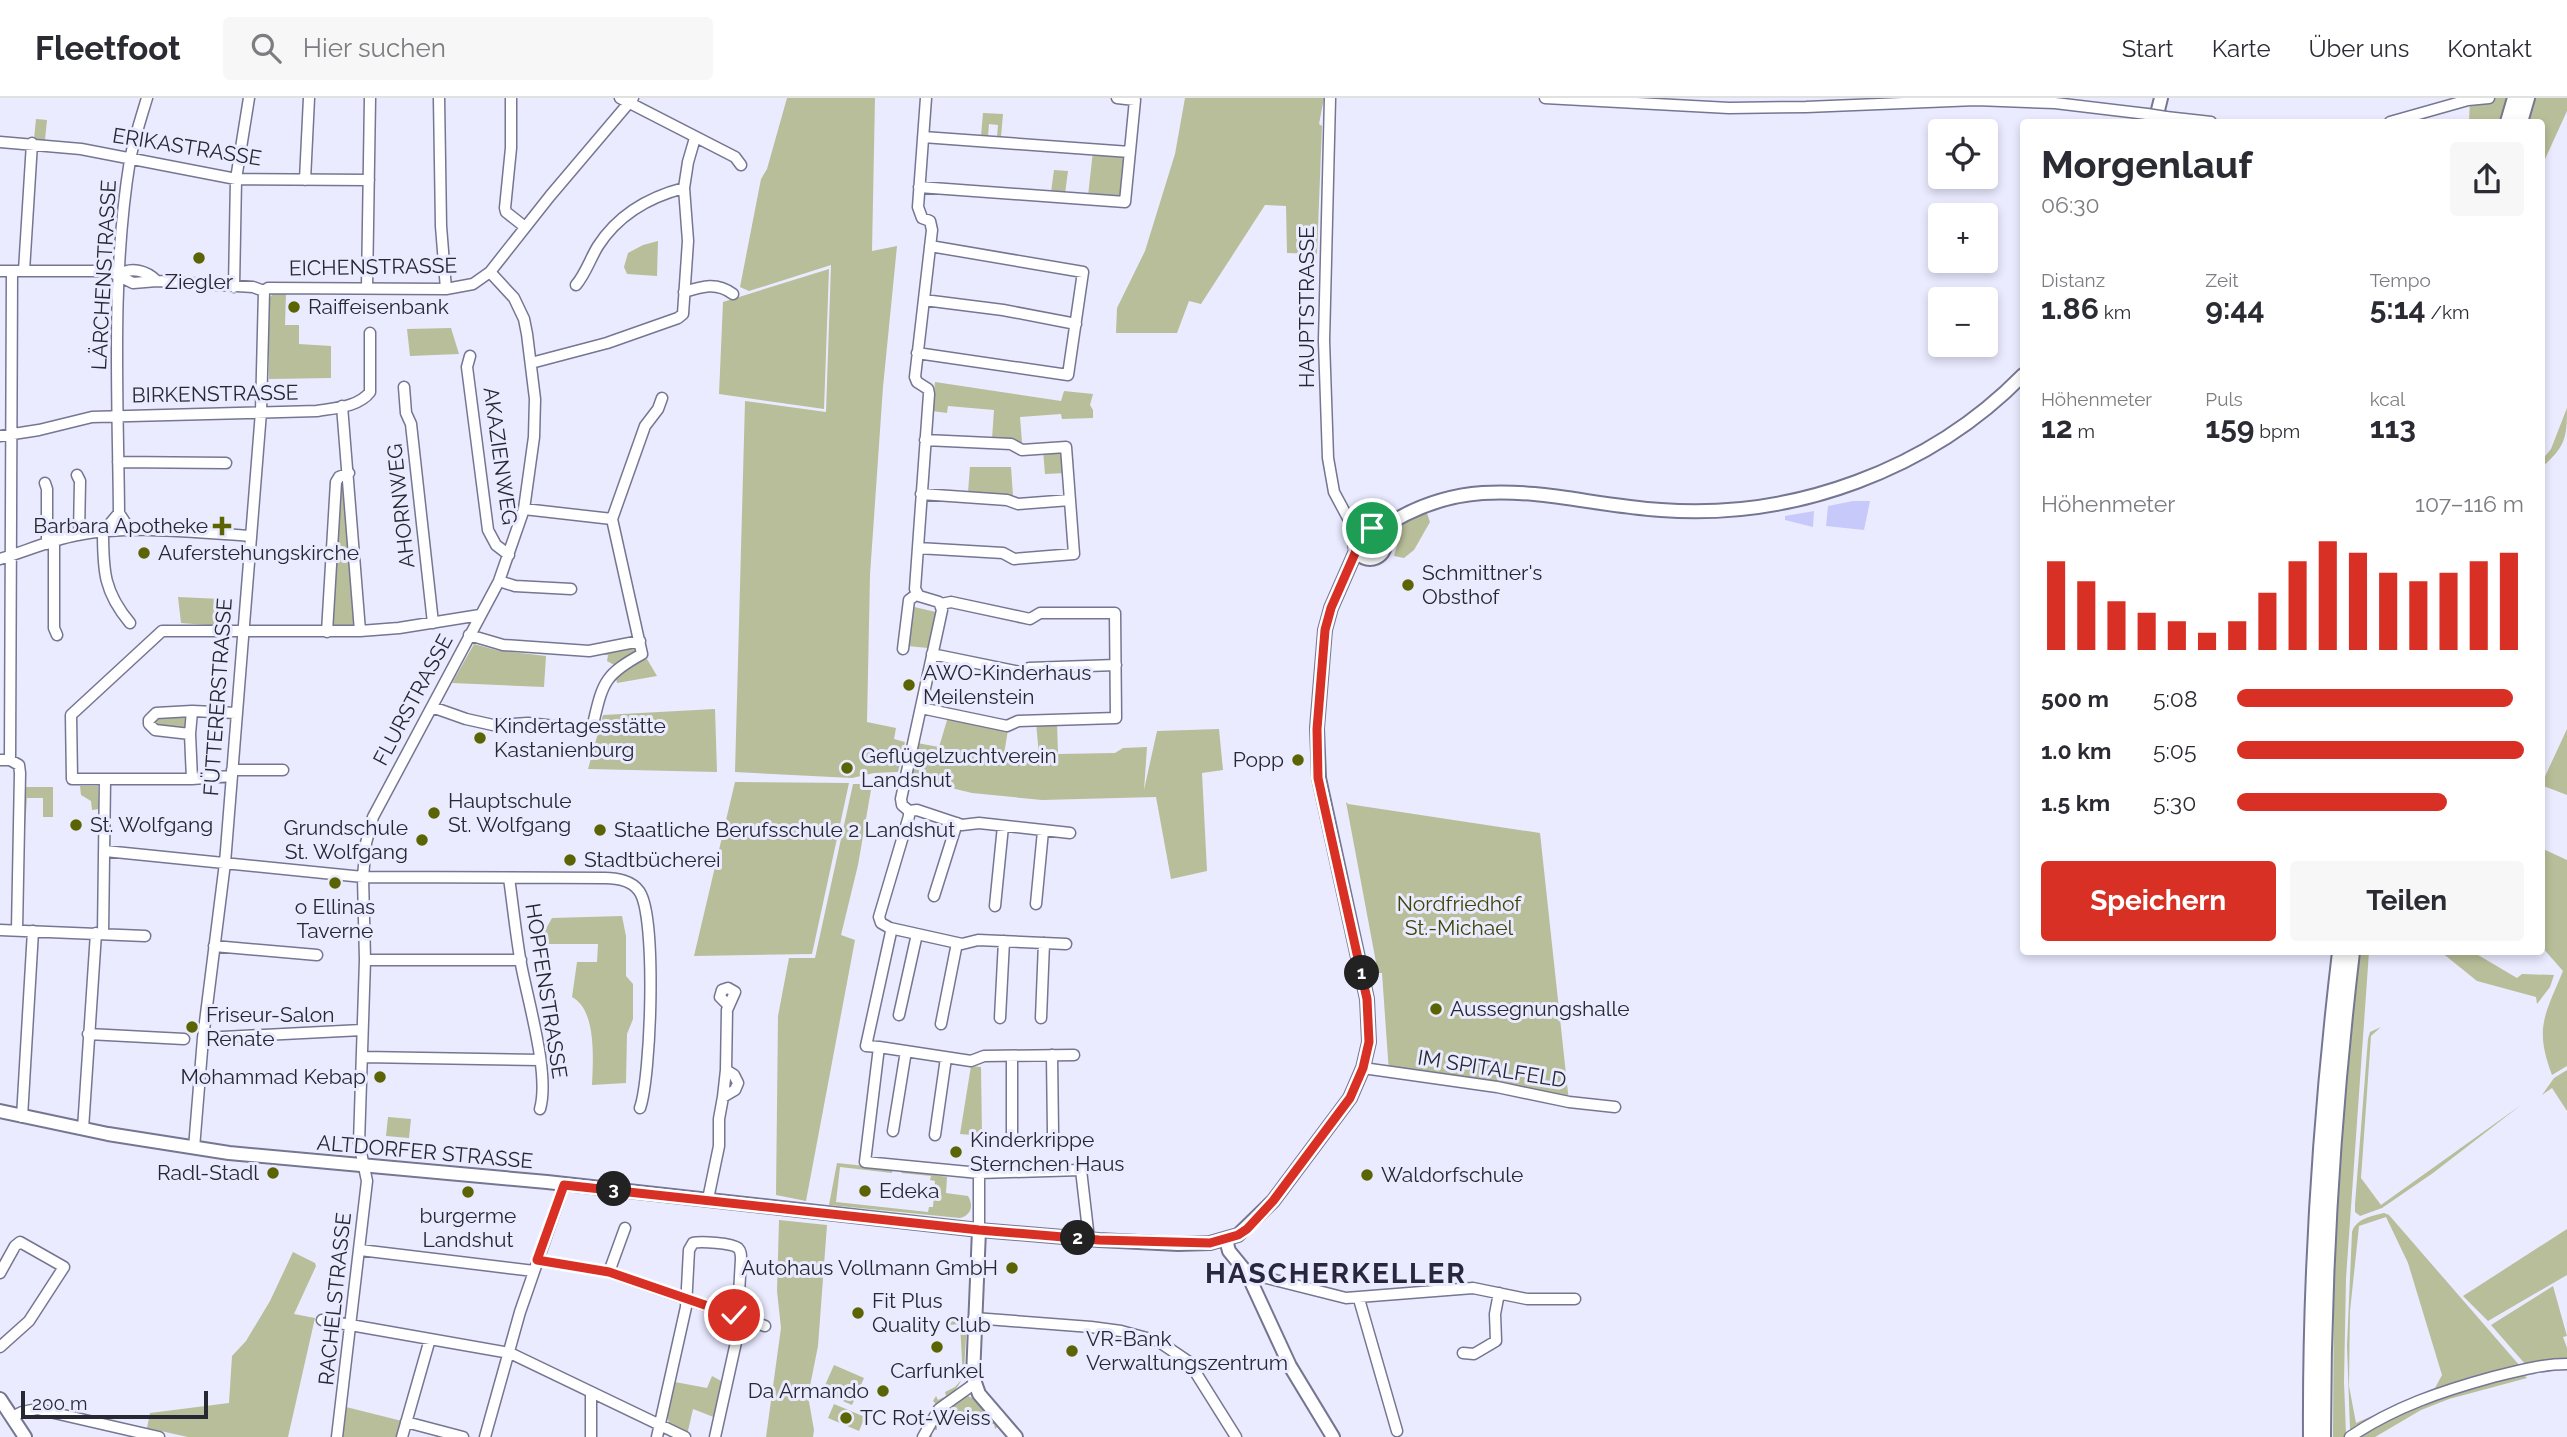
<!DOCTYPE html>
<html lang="de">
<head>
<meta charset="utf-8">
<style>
	body { margin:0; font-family:Raleway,sans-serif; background:#f7f7f7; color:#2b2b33; height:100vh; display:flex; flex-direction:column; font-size:26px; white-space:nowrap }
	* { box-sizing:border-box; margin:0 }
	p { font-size:23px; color:#7c7c81 }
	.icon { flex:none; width:38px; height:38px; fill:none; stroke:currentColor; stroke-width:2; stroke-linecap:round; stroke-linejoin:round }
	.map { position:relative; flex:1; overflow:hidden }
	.details { position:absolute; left:2020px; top:21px; width:525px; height:836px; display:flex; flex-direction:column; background:#fff; border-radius:7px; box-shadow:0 4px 10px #0003 }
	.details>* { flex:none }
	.buttons { position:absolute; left:1928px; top:21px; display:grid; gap:14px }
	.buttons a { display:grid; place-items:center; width:70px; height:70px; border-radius:7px; background:#fff; box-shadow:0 4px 10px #0003; font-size:35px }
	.scale { position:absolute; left:21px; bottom:18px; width:187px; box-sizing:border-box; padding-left:7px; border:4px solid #272834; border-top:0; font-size:19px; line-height:24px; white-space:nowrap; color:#272834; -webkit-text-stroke:5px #eaebff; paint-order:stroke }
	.pin { position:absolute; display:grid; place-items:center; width:60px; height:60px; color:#fff; margin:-30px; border:4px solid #fff; border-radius:50%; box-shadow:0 2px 7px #0007 }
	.km { position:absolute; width:35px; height:35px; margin:-18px; border-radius:50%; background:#222; color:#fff; font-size:19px; line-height:35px; text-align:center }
	.round { display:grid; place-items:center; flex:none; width:74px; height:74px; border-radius:7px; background:#f7f7f7 }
	.summary { display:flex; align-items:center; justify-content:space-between; height:119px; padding:0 21px }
	h1 { font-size:38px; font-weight:700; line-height:52px }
	.stats { display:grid; grid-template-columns:repeat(3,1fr); gap:10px; height:119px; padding:7px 21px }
	.stats div { display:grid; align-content:center }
	.stats b { font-size:30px; font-weight:700 }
	.stats small { font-size:19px; font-weight:400 }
	.stats p { font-size:19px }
	.chart { height:196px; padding:14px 21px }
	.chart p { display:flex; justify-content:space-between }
	.chart svg { width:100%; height:126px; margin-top:7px; stroke:#d93025; stroke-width:6 }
	.cta { display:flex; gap:14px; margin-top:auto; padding:14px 21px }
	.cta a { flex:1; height:80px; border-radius:7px; background:#d93025; color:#fff; font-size:28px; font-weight:700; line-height:80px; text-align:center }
	.cta a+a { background:#f7f7f7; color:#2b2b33 }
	ul { padding:0 21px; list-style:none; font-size:23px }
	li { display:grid; grid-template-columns:112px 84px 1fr; align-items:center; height:52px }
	li i { height:18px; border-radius:9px; background:#d93025 }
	header { display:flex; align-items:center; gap:42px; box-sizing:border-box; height:98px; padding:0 35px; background:#fff; border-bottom:2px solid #e1e1e2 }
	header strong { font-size:33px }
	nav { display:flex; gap:38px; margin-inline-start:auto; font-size:24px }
	.search { width:490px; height:63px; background:#f7f7f7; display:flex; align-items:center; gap:18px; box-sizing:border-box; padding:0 24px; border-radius:7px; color:#7c7c81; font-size:26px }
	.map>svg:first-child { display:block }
</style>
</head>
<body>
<header>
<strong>Fleetfoot</strong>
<div class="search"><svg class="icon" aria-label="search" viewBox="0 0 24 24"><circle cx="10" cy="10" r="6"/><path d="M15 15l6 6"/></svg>Hier suchen</div>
<nav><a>Start</a><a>Karte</a><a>Über uns</a><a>Kontakt</a></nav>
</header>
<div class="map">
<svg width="2567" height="1339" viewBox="0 0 2567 1339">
	<rect width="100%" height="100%" fill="#eaebff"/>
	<path fill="#b8be99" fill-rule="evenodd" d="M787,0H875L872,153L897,148L883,289L870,477L867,624L896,630L894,641L905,644L898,674L874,675L852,680L735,674L745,303L826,314L831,167L749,193L740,189L761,81L767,71Z
		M1185,0H1324L1319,26L1322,28L1317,156L1287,155L1286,108L1265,107L1201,206L1189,203L1177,235H1116L1117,210L1145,153L1175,56Z
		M2470,0H2515L2508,24H2469Z
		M2533,0H2567V13L2541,70V24H2526Z
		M983,15L1003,16L1001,39H997L998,27L989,26L988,38H981Z
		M36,21L47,22L45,42L34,41Z
		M1093,53L1126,56L1123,99L1088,98Z
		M1054,72L1068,73L1065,96L1051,94Z
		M658,143L657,178L627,176L624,169L628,155L643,147Z
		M829,171L824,311L719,296L723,204Z
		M274,195H286L285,227H299V246L331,248V280L269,281V200Z
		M451,230L459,256L410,258L407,231Z
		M935,284L1061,303L1064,293L1093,296L1090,307L1093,312V320L1062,321L1061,316L1020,319L1022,344L992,341L994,312L948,308L947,315L932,313Z
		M2567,310C2567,341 2565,349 2541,370V363L2551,351Z
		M1043,352L1063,353L1066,375L1045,376Z
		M970,369H1011L1013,398L968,394Z
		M342,382L345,383L355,525L354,528H333L339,385Z
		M1426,412L1430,424L1414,452L1404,460L1394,458L1398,444L1394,433Z
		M1357 446a13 13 0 1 1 26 0a13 13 0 1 1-26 0Z
		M178,499L222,501L218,528L181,525Z
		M910,508L936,514L928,550L908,548Z
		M474,546L496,552L546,558L544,589L452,585Z
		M636,547L638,550L636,555L616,568L607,563L608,557L592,556Z
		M647,561L657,578L617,585L615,575L633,565Z
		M715,611L717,674L588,671L603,617Z
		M187,616L186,632L156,629L151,620Z
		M948,619L1008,632L1004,656L1039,657L1036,624H1057L1058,656L1115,655L1123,650L1147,649L1144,692L1157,633L1219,631L1223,672L1202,675L1207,773L1171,781L1156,699L1042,702L972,695L910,680L917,645L939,649Z
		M2567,631V697L2541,687Z
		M735,684L849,685L812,856L694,858Z
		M853,686H872L858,767L841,837L855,842L806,1103L776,1097L778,918L789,860H815Z
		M80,688H98L99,711L92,712L91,703L81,697Z
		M25,689H53V719H43V700H27L25,729Z
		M1346,704L1348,706L1540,735L1569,1004L1389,975L1382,875H1378Z
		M2541,750L2567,762V968L2552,977C2534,929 2545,917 2563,873L2541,848Z
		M622,818L626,838V878L633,886V921L627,936L626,985L592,987C593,963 597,912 572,899L577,864H597L598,846H544L543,836L552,820Z
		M2358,854H2369L2346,1180L2344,1284L2346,1336L2345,1339H2333L2334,1167L2340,1046Z
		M2441,854H2473L2517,880L2522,876L2554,877L2550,889L2537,906L2536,899L2477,883Z
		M2381,929L2371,938L2361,1080L2381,1107L2521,1007L2433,1075L2382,1110L2360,1118L2355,1114V1106L2368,941L2370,934Z
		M971,968L981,969L982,1038L960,1036Z
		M2567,972V1013L2552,990L2542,997L2554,980Z
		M388,1019L411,1021L409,1040L386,1038Z
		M837,1065L893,1071L892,1075L840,1069L836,1104L928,1114L929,1109H933L935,1083L930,1082L931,1078L901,1075L903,1072L947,1079L946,1095L968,1098C974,1108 971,1117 960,1120L829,1107Z
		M2384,1115L2389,1117L2520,1268L2352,1333L2350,1331L2347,1248L2352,1134C2356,1121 2371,1118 2384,1115ZM2386,1119L2408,1165L2442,1277L2435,1290L2356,1325L2349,1288L2350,1213L2359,1128Z
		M779,1122L827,1127L818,1248L808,1298L814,1332L813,1339H766L781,1230L777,1193Z
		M2567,1131V1177L2488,1223L2463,1198Z
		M293,1154L315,1165L316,1168L294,1216L315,1220L288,1339H188L147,1330L150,1315L229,1305L232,1258L246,1243L270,1203Z
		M2553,1188L2567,1238L2563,1239L2567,1250V1263L2526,1267L2491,1227Z
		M958,1221L967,1223L964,1273C961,1289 950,1299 936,1306L933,1303L936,1298L938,1302L946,1298L945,1294L955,1289L963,1280L960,1226L949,1227L948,1222Z
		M834,1267L864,1280L852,1307L822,1294Z
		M2523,1276L2527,1280L2449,1301L2421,1312L2375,1339H2357L2417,1305Z
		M712,1278L723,1284L716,1320L693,1311L687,1337L670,1328L667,1318L675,1284L707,1290Z
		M968,1298L978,1303L1007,1337L1006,1339L998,1328L995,1331L994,1326H937V1332H932V1339H928C937,1323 949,1304 968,1298Z
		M834,1306L865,1319L859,1333L828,1320Z
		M342,1308L406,1324L402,1339H337Z"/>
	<path fill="#c8c9fb" d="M1853,403H1870L1864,432L1826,428L1828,408Z
		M1814,413L1813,429L1785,422V418Z"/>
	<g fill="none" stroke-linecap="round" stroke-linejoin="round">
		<defs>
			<path id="minor" d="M439,0L441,128L446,191
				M511,0V50L505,110L506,114L525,129
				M620,0L735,59L741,67
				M1330,0L1324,243L1328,360L1334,394L1357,437
				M1545,0L1729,10L1806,9L1976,2L2055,5L2147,16
				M2166,19L2211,24
				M2390,24L2468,2L2489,0
				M923,39L1130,54
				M0,44L81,51L236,81L369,82
				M305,82L309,0
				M919,89L1125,104L1135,2L1117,0
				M0,173H109L133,185L157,183L253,189L264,193L268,190L446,191L473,186L490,174L550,98L633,0
				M24,173L32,45
				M119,177C131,168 147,173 157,183
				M576,187C586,175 590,161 598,148C618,117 649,99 684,90
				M234,189L236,81L249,0
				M367,190L370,0
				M684,194C703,188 717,184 733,196
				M924,202L1003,212L1076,226
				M917,255L1068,277L1083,174L930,148
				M470,258L467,269L488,432L496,447L509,457
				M531,265L607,245L678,220L683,216L688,143L684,90L688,64L695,40
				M404,289L406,315L411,326L433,525
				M342,308L360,533
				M0,338L39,332L92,319L317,313C334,310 359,309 370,294V235
				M118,364L226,365
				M77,377L80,383L79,437
				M45,385L47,391V446
				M921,396L1007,402L1018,406L1070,402
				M524,411L612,421
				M119,415L103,434C103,473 104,494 130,525
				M1347,417L1365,431
				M130,432L119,415C118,298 111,178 130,62C134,41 141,20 147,0
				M54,442V530L57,537
				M918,450L1003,455L1014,461L1074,456L1066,349L1022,352L1011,346L925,342
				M0,461C26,453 51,442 77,437C134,427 193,434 250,438
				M499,483L515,488L571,491
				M327,534L336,384L339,379L349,375
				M469,537L503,547L589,553L640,543
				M903,551L909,502L917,496
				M932,556L1020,574L1029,570L1116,567
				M432,609L466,621L493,627L528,625L564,629
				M921,610L1007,628L1018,623L1116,620L1115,515H1040L1030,521L951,504L941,506
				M192,613L236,615
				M594,622C603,583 606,576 642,556L612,421L645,328L658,311L662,300
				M190,636L155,632L149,626V622L156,615L192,613L190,636L192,681
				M0,662H10L19,667L20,675L17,832
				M10,662L12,173
				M232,672H283
				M231,678L192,681H72L71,617L162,533H360L399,530L480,517
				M909,713L902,707L901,701L942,512L939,504L919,498L915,491L929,296L928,291L917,284L915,279L932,132L930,123L922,120L918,109L926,0
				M909,713V718L879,819L881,825L890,830L891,834L866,948L879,949L865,1064L979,1075L1081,1072L1089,1141
				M909,713L917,712L962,727L979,725L1070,735
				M105,753L363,779L605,780C617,780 632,783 639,793C657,817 651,979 640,1010
				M509,780C513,808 516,838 521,866C528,904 550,976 540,1011
				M934,798L957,725
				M1036,806L1043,733
				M995,808L1003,728
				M890,830L962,846L978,842L1066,846
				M0,832L145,838
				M103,836L105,681
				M214,848L317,857
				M365,862H521
				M899,917L917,836
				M1000,920L1004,843
				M1041,920L1044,845
				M941,926L957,845
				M88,936L184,941
				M203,940L362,932
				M879,949L971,963L984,958L1074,957
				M1052,957L1053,1035
				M1012,958V1036
				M363,959L540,962
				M1363,970L1497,989L1569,1004L1615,1009
				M726,972L727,912L735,894L728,890L722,892L720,899L728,907
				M22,1019L33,833
				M83,1031L96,835
				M893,1033L906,953
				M935,1037L946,960
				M194,1050L203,940L225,765L261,314L264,193
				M708,1101L719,1048V1021L723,999L735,992L738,985L734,977L726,972L723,999
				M979,1132V1075
				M360,1152L534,1173
				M537,1162L609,1174L765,1228
				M609,1174L625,1130
				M0,1175L15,1148L20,1144L64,1169L29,1223L0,1249
				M1247,1175L1346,1200L1473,1190L1527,1201H1575
				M1359,1201L1397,1333
				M974,1220L1091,1229L1121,1233L1158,1243L1189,1264L1236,1339
				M322,1222L510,1255L685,1339
				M1463,1255L1474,1256L1496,1243L1495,1216L1499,1195
				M591,1294V1339
				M12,1319L22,1314L37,1311L159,1339
				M406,1324L463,1339
				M337,1339L367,1083L359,1045L365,862L363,779L366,745L373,719L499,483L524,411L534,339L535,301L527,236L524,221L514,200L490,174
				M402,1339L430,1241
				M485,1339L520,1214L564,1087
				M657,1339L686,1209L689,1152L693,1145C700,1143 732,1145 738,1150C741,1153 741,1156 741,1161L738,1213L740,1226L715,1339
				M923,1339L939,1311L974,1286
				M2350,1339C2394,1309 2442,1293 2493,1279C2517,1273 2542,1266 2567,1266"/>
			<path id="major" d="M2155,24L2161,0
				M1355 446a15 15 0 1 1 30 0a15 15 0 1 1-30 0Z
				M1378,433C1473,366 1557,405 1661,412C1793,422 1930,372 2023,277
				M0,1013L108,1036L229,1055L547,1084L979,1132L1099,1142L1178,1146L1210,1145L1238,1137L1273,1103L1350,1000L1363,970L1369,944L1367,901L1319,680L1317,630L1325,532L1331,510L1356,453
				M979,1132L973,1279L979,1296L1016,1339
				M1226,1142L1229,1153L1247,1175L1290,1268L1333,1339
				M0,1301L25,1339"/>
			<path id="highway" d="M2508,24L2515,0
				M2520,24L2527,0
				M2311,1339C2310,1177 2321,1014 2340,854
				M2323,1339C2323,1178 2333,1014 2352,854"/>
		</defs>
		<use href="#minor" stroke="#757692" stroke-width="13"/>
		<use href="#major" stroke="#757692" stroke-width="16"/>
		<use href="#highway" stroke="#757692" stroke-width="18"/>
		<use href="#minor" stroke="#fff" stroke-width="10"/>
		<use href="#major" stroke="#fff" stroke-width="12"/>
		<use href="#highway" stroke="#fff" stroke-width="14"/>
		<defs>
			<path id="minor-bridge" d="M2147,16L2166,19"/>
		</defs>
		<use href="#minor-bridge" stroke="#757692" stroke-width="13" stroke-linecap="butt"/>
		<use href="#minor-bridge" stroke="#fff" stroke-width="10"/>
	</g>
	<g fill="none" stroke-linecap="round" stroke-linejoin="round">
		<defs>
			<path id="route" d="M734,1217L609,1174L537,1162L564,1087L979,1132L1099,1142L1210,1145L1238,1137L1247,1131L1273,1103L1350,1000L1363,970L1369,944L1367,901L1318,680L1317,631L1325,532L1331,510L1356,453C1352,441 1359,431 1372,430"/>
		</defs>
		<use href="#route" stroke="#fff" stroke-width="14"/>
		<use href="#route" stroke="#d93025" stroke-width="9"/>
	</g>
	<g fill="#5b6403" stroke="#eaebff" stroke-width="2.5">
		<circle cx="199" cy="160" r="7"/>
		<circle cx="294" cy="209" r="7"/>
		<path d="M218.5 417.5h7v7h7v7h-7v7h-7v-7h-7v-7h7z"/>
		<circle cx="144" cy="455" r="7"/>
		<circle cx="1408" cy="487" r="7"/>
		<circle cx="909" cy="587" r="7"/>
		<circle cx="480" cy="640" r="7"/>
		<circle cx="1298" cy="662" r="7"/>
		<circle cx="847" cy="670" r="7"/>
		<circle cx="434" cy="715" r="7"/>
		<circle cx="76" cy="727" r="7"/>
		<circle cx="600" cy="732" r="7"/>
		<circle cx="422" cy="742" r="7"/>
		<circle cx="570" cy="762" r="7"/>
		<circle cx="335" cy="785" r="7"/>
		<circle cx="1436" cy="911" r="7"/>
		<circle cx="192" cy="929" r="7"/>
		<circle cx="380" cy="979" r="7"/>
		<circle cx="956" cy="1054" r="7"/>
		<circle cx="273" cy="1075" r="7"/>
		<circle cx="1367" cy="1077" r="7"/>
		<circle cx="865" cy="1093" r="7"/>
		<circle cx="468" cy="1094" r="7"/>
		<circle cx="1012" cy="1170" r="7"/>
		<circle cx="858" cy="1215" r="7"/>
		<circle cx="937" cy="1249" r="7"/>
		<circle cx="1072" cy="1253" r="7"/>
		<circle cx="883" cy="1293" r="7"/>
		<circle cx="846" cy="1320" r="7"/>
	</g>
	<g text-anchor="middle" stroke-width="6" stroke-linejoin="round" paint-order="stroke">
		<g font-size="21" fill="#272834" stroke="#eaebff">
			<text transform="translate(187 49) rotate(9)" y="7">ERIKASTRASSE</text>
			<text transform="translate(373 169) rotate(-1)" y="7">EICHENSTRASSE</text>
			<text transform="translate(104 177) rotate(-87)" y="7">LÄRCHENSTRASSE</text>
			<text transform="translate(1307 209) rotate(-90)" y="7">HAUPTSTRASSE</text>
			<text transform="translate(215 296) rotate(-1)" y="7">BIRKENSTRASSE</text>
			<text transform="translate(500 358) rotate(82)" y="7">AKAZIENWEG</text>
			<text transform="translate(401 408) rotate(-96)" y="7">AHORNWEG</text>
			<text transform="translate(218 599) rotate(-86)" y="7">FÜTTERERSTRASSE</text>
			<text transform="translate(413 602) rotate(-62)" y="7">FLURSTRASSE</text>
			<text transform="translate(546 893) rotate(81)" y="7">HOPFENSTRASSE</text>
			<text transform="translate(1492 971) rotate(9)" y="7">IM SPITALFELD</text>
			<text transform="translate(425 1054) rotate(5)" y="7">ALTDORFER STRASSE</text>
			<text transform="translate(335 1201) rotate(-84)" y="7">RACHELSTRASSE</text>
		</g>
		<g font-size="21" fill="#272834" stroke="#eaebff" text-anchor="start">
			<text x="199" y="191" text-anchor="middle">Ziegler</text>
			<text x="308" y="216">Raiffeisenbank</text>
			<text x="208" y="435" text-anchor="end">Barbara Apotheke</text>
			<text x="158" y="462">Auferstehungskirche</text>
			<text x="1422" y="482">Schmittner's<tspan x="1422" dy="24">Obsthof</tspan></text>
			<text x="923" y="582">AWO-Kinderhaus<tspan x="923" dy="24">Meilenstein</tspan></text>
			<text x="494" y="635">Kindertagesstätte<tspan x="494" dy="24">Kastanienburg</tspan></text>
			<text x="861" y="665">Geflügelzuchtverein<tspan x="861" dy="24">Landshut</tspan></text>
			<text x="1284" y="669" text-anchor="end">Popp</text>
			<text x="448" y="710">Hauptschule<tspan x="448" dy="24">St. Wolfgang</tspan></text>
			<text x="90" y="734">St. Wolfgang</text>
			<text x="408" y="737" text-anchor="end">Grundschule<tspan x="408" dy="24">St. Wolfgang</tspan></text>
			<text x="614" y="739">Staatliche Berufsschule 2 Landshut</text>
			<text x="584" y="769">Stadtbücherei</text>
			<text x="335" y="816" text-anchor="middle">o Ellinas<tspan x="335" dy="24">Taverne</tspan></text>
			<text x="1450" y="918">Aussegnungshalle</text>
			<text x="206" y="924">Friseur-Salon<tspan x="206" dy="24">Renate</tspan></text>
			<text x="366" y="986" text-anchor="end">Mohammad Kebap</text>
			<text x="970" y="1049">Kinderkrippe<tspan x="970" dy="24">Sternchen Haus</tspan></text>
			<text x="259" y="1082" text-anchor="end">Radl-Stadl</text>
			<text x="1381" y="1084">Waldorfschule</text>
			<text x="879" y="1100">Edeka</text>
			<text x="468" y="1125" text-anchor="middle">burgerme<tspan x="468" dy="24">Landshut</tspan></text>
			<text x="998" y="1177" text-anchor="end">Autohaus Vollmann GmbH</text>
			<text x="872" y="1210">Fit Plus<tspan x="872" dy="24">Quality Club</tspan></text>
			<text x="1086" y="1248">VR-Bank<tspan x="1086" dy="24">Verwaltungszentrum</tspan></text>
			<text x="937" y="1280" text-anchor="middle">Carfunkel</text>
			<text x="869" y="1300" text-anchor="end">Da Armando</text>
			<text x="860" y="1327">TC Rot-Weiss</text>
		</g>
		<g font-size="21" fill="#3e4507" stroke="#eaebff">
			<text x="1459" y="813">Nordfriedhof<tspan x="1459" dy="24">St.-Michael</tspan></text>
		</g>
		<g font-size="28" font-weight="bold" letter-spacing="2" fill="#28273f" stroke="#eaebff">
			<text x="1336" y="1185">HASCHERKELLER</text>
		</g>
	</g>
</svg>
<div class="buttons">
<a><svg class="icon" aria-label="locate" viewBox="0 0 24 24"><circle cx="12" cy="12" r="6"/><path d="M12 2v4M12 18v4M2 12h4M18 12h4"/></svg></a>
<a>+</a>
<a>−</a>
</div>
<div class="scale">200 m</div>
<div class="pin" style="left:1372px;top:430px;background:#1e9e55"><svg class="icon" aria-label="arrive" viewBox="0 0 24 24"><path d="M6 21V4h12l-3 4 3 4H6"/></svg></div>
<div class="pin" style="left:734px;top:1217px;background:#d93025"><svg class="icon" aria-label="check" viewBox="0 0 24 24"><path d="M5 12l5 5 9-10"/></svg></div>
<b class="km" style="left:1362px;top:875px">1</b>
<b class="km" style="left:1078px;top:1140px">2</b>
<b class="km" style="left:614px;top:1091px">3</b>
<section class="details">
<div class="summary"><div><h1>Morgenlauf</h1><p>06:30</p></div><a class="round"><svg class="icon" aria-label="share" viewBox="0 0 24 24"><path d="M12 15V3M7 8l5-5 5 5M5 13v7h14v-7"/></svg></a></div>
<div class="stats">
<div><p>Distanz</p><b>1.86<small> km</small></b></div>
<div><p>Zeit</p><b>9:44</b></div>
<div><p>Tempo</p><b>5:14<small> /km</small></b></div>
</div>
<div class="stats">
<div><p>Höhenmeter</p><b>12<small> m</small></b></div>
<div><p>Puls</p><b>159<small> bpm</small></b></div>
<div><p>kcal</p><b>113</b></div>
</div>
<div class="chart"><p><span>Höhenmeter</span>107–116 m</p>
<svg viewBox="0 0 160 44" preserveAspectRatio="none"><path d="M5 44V13M15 44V20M25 44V27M35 44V31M45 44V34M55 44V38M65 44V34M75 44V24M85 44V13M95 44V6M105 44V10M115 44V17M125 44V20M135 44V17M145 44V13M155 44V10"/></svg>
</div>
<ul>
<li><b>500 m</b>5:08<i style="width:96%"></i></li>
<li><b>1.0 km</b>5:05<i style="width:100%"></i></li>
<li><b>1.5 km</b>5:30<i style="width:73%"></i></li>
</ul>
<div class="cta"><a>Speichern</a><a>Teilen</a></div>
</section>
</div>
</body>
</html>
